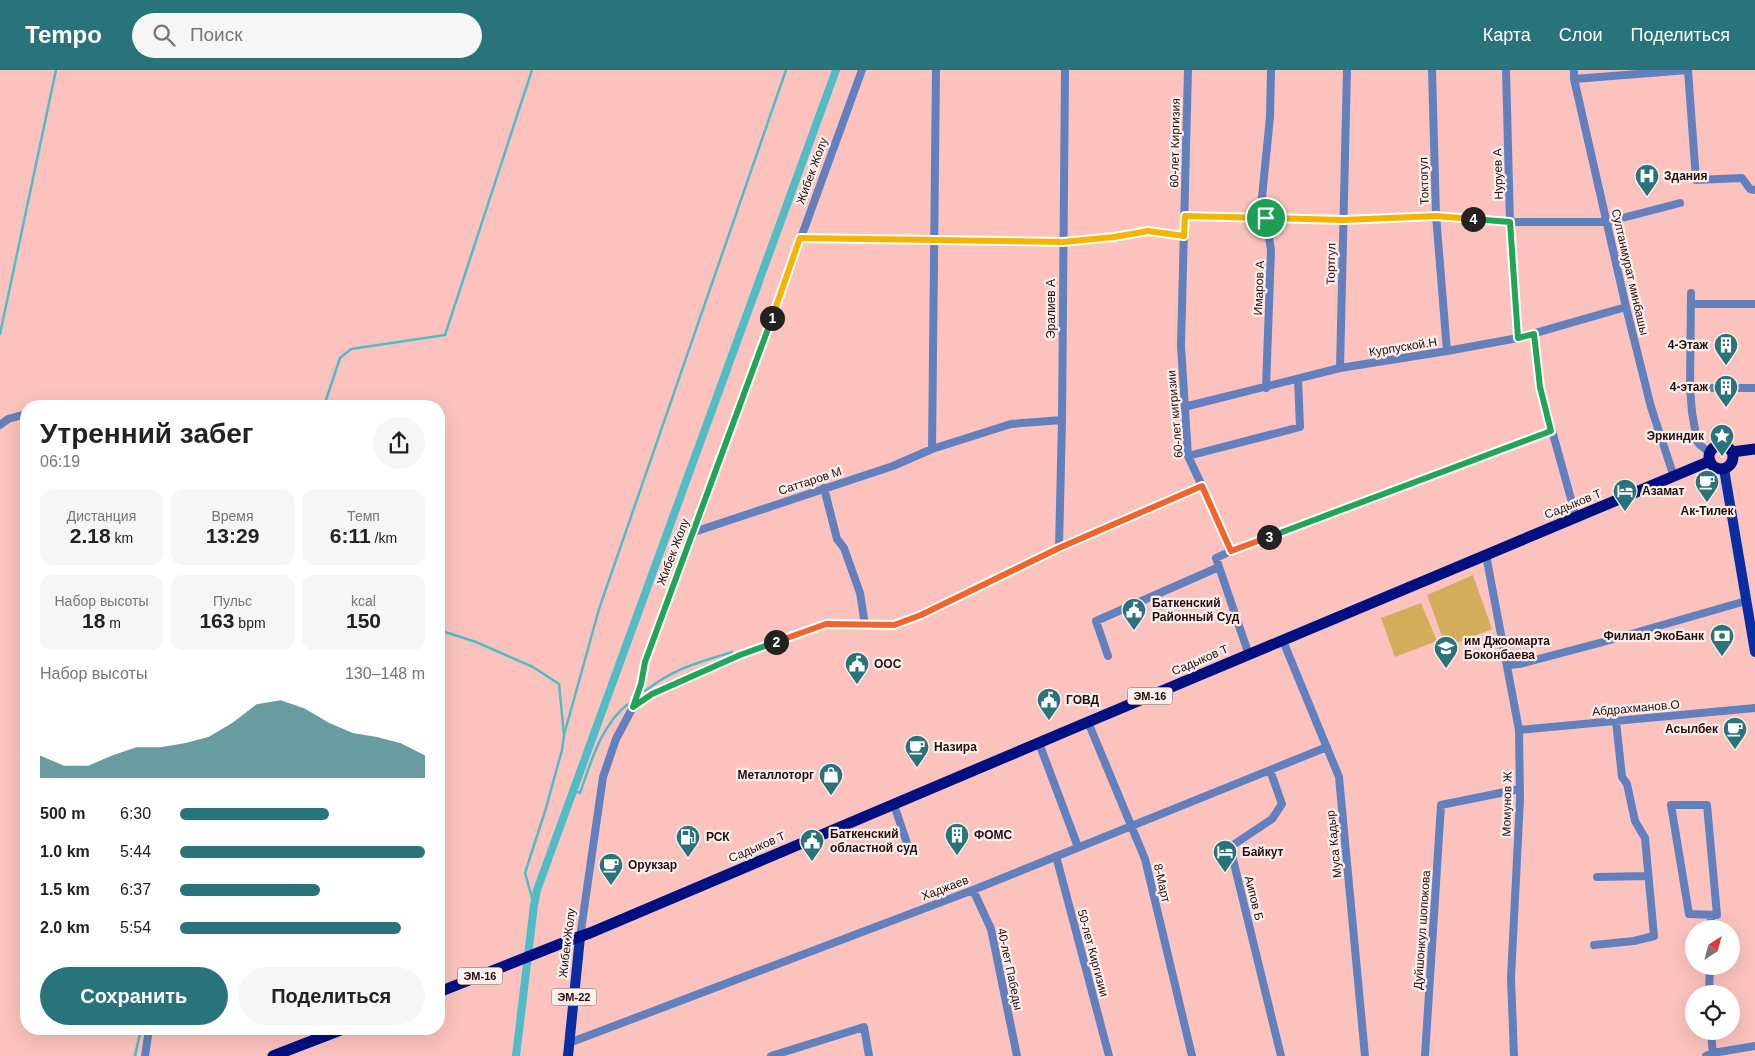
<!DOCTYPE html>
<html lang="ru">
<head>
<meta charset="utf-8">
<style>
	body { margin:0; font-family:Arial,sans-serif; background:#f6f6f6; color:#222; height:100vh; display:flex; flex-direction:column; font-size:19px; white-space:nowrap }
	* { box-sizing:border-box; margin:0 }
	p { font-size:16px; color:#767676 }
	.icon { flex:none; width:28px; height:28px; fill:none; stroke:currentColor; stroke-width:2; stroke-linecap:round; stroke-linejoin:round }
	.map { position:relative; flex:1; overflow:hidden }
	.sheet { position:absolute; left:20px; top:330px; width:425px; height:635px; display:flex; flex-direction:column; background:#fff; border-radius:20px; box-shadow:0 5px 20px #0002 }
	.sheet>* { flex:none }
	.needle { width:32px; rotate:36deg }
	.fabs { position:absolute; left:1685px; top:850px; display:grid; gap:10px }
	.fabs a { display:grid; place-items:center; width:55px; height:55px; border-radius:50%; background:#fff; box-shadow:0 5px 20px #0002; font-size:25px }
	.pin { position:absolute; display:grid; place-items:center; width:42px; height:42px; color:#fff; margin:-21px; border:2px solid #fff; border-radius:50%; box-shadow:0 1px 5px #0007 }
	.km { position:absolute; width:25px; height:25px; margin:-12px; border-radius:50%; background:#222; color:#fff; font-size:14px; line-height:25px; text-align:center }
	.round { display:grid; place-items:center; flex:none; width:52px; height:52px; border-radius:26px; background:#f6f6f6 }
	.summary { display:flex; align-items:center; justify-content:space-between; height:85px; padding:0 20px }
	h1 { font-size:28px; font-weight:800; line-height:38px }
	.metrics { display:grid; grid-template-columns:repeat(3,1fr); gap:8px; height:85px; padding:5px 20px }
	.metrics div { display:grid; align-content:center; border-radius:12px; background:#f6f6f6; text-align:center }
	.metrics b { font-size:21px; font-weight:800 }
	.metrics small { font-size:14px; font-weight:400 }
	.metrics p { font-size:14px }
	.chart { height:140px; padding:10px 20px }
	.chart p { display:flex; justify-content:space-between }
	.chart svg { width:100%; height:90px; margin-top:5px; fill:#29737a; opacity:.7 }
	.button { display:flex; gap:10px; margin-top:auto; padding:10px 20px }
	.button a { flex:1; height:58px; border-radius:30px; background:#29737a; color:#fff; font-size:20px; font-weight:800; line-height:58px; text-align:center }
	.button a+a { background:#f6f6f6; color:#222 }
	ul { padding:0 20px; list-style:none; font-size:16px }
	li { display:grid; grid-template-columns:80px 60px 1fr; align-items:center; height:38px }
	li i { height:12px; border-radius:6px; background:#29737a }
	header { display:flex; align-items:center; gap:30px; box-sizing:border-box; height:70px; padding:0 25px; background:#29737a; color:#fff }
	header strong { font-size:24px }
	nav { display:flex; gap:28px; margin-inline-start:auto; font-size:18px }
	.search { width:350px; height:45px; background:#f6f6f6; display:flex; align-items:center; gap:12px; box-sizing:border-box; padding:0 18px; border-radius:28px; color:#767676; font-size:19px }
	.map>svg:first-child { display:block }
</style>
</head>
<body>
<header>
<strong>Tempo</strong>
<div class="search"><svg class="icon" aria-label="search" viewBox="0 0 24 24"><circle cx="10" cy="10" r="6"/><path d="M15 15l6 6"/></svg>Поиск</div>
<nav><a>Карта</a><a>Слои</a><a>Поделиться</a></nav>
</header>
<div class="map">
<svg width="1755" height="986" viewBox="0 0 1755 986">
	<rect width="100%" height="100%" fill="#fcc3be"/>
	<path fill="#d3ad5c" d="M1473,505L1492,559L1446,577L1427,525Z
		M1421,533L1437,571L1395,587L1381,548Z"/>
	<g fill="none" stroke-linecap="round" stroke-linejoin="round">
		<path stroke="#51bbc6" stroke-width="2.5" d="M0,264L56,0
			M324,336L340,288L351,279L445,265L532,0
			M439,560L476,572L533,597L559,614L564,665L562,680L546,738L525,803L534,835
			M645,621C675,598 697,593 732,582
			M564,665L599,539L786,0
			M574,721L580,723C591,692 601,655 628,634
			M135,986L141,959"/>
		<path stroke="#51bbc6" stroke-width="8" d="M516,986L534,835L537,820L836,0"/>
		<path stroke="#6380be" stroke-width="8" d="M1188,0L1181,276L1188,386L1202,416L1231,481L1216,488L1249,585
			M1432,0L1436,145L1447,281
			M1506,0L1510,152L1518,268
			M1574,0V9L1626,237L1651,337L1674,407
			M1688,0L1696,110L1742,108L1750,119L1755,120
			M1574,9L1688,0
			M1185,146L1343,150L1436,145L1510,152H1607L1680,133
			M800,168L1063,172L1114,167L1148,161L1184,166
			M1691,223L1690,318L1692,342L1697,371L1700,375L1710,383
			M1691,234H1755
			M1534,264L1540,317L1576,447
			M1340,298L1347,0
			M1266,318L1271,180L1262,127L1270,47L1271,0
			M1690,318H1755
			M1184,337L1340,298L1447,281L1518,268L1626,237
			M0,355L8,349L26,344
			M932,379L936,0
			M1188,386L1300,357L1298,309
			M824,418L837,469L844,478L860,523L865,555
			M694,462L893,396L932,379L1011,354L1062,350
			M1059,478L1062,350L1065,0
			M1231,481L1551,361
			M1486,485L1519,660L1520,729L1511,908L1514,986
			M1283,571L1339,707L1365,986
			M1108,586L1096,551L1219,497
			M1507,595L1520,594L1603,572L1746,531
			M633,637L652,624L740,585L825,554L894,555L921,545L1059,478L1202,416
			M1088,652L1145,789L1192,986
			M1519,660L1755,638
			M1039,673L1078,777
			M1270,700L1282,734L1272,749L1230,777L1281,986
			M894,735L910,782
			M1671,735H1707L1717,845L1689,844Z
			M1056,786L1109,986
			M1597,807L1648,806
			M973,820L991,859L1017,986
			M1711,859V845
			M580,867L603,707L616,669L633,637L641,614L645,592L694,462L862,0
			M1594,875L1634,871L1654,866L1645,768L1635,751L1627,714L1622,707L1616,651
			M1709,924L1710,896
			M1711,961L1713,986
			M569,973L973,820L1327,677
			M145,986L149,959
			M771,986L864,957L869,986
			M1425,986L1441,735L1520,719
			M1706,986L1713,983L1755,976"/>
		<path stroke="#092ea3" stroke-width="10" d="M1724,399L1755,582
			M568,986L580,867"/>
		<path stroke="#001081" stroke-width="11" d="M1709 387a12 12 0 1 1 24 0a12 12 0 1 1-24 0Z
			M1732,382L1755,379
			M439,922L570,870L590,863L1088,652L1710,391
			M273,986L343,959"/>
	</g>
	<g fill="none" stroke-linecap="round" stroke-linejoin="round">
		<defs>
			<path id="split-1" d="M772,248L800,168L1063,172L1114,167L1148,161L1184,166L1185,146L1266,148"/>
			<path id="split-2" d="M772,248L645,592L641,614L633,637L652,624L740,585L776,572"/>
			<path id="split-3" d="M776,572L826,554L894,555L921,545L1059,478L1202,416L1231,481L1269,467"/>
			<path id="split-4" d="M1269,467L1551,361L1540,317L1534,264L1518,268L1510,152L1473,149"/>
			<path id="split-5" d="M1266,148L1343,150L1436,146L1473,149"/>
		</defs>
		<use href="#split-1" stroke="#fff" stroke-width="10"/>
		<use href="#split-2" stroke="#fff" stroke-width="10"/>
		<use href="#split-3" stroke="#fff" stroke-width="10"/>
		<use href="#split-4" stroke="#fff" stroke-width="10"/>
		<use href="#split-5" stroke="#fff" stroke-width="10"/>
		<use href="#split-1" stroke="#f5b400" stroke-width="6"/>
		<use href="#split-2" stroke="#22a559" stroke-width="6"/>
		<use href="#split-3" stroke="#f0652b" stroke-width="6"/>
		<use href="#split-4" stroke="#22a559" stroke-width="6"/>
		<use href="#split-5" stroke="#f5b400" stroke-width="6"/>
	</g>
	<defs>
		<symbol id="hospital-pin" viewBox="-11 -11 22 30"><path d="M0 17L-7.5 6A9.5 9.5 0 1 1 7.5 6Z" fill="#29737a" stroke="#fff0ee"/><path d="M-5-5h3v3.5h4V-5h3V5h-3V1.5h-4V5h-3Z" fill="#fff"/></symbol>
		<symbol id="building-pin" viewBox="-11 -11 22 30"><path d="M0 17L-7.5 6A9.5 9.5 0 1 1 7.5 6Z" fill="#29737a" stroke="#fff0ee"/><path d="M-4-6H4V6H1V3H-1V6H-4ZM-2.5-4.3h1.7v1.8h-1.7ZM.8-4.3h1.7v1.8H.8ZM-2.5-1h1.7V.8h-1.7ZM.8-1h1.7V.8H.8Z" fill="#fff"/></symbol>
		<symbol id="sight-pin" viewBox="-11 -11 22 30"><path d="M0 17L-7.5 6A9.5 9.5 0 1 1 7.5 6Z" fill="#29737a" stroke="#fff0ee"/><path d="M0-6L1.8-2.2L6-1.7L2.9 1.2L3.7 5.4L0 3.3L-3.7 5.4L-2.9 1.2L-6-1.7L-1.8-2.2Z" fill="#fff"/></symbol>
		<symbol id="cafe-pin" viewBox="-11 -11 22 30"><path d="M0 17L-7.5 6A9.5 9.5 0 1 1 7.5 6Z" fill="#29737a" stroke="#fff0ee"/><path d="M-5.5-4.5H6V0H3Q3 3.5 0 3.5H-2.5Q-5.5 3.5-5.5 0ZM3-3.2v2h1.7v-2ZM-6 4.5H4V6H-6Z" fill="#fff"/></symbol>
		<symbol id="hotel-pin" viewBox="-11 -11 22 30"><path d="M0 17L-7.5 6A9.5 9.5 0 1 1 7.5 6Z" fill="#29737a" stroke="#fff0ee"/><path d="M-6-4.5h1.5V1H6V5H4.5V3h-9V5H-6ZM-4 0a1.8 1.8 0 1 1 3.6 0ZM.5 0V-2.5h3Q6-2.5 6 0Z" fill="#fff"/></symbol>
		<symbol id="civic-pin" viewBox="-11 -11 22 30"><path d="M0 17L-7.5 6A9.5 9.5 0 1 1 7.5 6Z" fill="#29737a" stroke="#fff0ee"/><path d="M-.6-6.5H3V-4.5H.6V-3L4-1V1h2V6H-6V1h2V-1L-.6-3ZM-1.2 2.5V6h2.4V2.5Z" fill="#fff"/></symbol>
		<symbol id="bank-pin" viewBox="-11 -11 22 30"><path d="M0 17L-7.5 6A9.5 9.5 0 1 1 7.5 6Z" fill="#29737a" stroke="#fff0ee"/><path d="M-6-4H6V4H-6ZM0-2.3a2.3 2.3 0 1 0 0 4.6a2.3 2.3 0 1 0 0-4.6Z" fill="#fff"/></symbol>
		<symbol id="school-pin" viewBox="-11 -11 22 30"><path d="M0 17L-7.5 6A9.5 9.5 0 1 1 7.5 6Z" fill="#29737a" stroke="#fff0ee"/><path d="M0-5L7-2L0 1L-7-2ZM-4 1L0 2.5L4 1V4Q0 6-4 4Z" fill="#fff"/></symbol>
		<symbol id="shop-pin" viewBox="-11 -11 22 30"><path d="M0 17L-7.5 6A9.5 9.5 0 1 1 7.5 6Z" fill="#29737a" stroke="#fff0ee"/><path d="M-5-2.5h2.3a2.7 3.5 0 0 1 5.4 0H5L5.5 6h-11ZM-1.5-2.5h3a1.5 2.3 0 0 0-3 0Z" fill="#fff"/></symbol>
		<symbol id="fuel-pin" viewBox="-11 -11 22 30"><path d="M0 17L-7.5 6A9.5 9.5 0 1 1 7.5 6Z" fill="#29737a" stroke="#fff0ee"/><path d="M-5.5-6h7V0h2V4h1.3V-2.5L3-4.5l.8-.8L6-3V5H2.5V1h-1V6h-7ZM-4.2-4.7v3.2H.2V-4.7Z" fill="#fff"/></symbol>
	</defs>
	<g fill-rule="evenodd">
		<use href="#hospital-pin" x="1633" y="92" width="28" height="38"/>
		<use href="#building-pin" x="1712" y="261" width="28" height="38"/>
		<use href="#building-pin" x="1712" y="303" width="28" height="38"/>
		<use href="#sight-pin" x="1708" y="352" width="28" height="38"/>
		<use href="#cafe-pin" x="1693" y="398" width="28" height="38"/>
		<use href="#hotel-pin" x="1611" y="407" width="28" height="38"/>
		<use href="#civic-pin" x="1120" y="526" width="28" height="38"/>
		<use href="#bank-pin" x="1708" y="552" width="28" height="38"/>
		<use href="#school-pin" x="1432" y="564" width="28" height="38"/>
		<use href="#civic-pin" x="843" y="580" width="28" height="38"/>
		<use href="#civic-pin" x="1035" y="616" width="28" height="38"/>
		<use href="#cafe-pin" x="1721" y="645" width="28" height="38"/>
		<use href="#cafe-pin" x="903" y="663" width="28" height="38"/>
		<use href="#shop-pin" x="817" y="691" width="28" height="38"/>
		<use href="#building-pin" x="943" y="751" width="28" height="38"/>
		<use href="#fuel-pin" x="674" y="753" width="28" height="38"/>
		<use href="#civic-pin" x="798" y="757" width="28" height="38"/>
		<use href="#hotel-pin" x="1211" y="768" width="28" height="38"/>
		<use href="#cafe-pin" x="597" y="781" width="28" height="38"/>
	</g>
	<g text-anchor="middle" stroke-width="4.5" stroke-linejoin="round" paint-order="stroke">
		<g fill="#fff0ee" stroke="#66504f" stroke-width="1">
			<rect x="1127.5" y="617.5" width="45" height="17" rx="4"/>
			<rect x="457.5" y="897.5" width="45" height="17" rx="4"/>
			<rect x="551.5" y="918.5" width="45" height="17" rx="4"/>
		</g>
		<g font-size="11" font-weight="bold" fill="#240c0b">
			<text x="1150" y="630">ЭМ-16</text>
			<text x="480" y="910">ЭМ-16</text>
			<text x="574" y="931">ЭМ-22</text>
		</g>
		<g font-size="12" fill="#240c0b" stroke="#fff0ee">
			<text transform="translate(1175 73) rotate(-89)" y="4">60-лет Киргизия</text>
			<text transform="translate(812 101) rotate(-70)" y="4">Жибек Жолу</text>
			<text transform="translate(1498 104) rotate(-92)" y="4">Нуруев А</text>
			<text transform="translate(1424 111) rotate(-92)" y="4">Токтогул</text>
			<text transform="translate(1331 194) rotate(-89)" y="4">Тортгул</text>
			<text transform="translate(1630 202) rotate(77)" y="4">Султанмурат минбашы</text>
			<text transform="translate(1259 218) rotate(-88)" y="4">Имаров А</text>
			<text transform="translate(1051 239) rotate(-90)" y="4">Эралиев А</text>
			<text transform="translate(1403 277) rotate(-9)" y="4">Курпуской.Н</text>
			<text transform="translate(1175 344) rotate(-95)" y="4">60-лет кигризии</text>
			<text transform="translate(810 411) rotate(-18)" y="4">Саттаров М</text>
			<text transform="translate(1573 434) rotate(-22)" y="4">Садыков Т</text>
			<text transform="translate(673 482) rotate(-69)" y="4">Жибек Жолу</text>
			<text transform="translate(1200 590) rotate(-23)" y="4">Садыков Т</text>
			<text transform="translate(1636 638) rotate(-5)" y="4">Абдрахманов.О</text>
			<text transform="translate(1507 734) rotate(-89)" y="4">Момунов Ж</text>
			<text transform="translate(1334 774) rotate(-96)" y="4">Муса Кадыр</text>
			<text transform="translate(757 777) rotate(-23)" y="4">Садыков Т</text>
			<text transform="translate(1162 813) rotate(77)" y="4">8-Март</text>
			<text transform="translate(945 818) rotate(-21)" y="4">Хаджаев</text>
			<text transform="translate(1254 828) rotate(76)" y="4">Аипов Б</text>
			<text transform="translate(1422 860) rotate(-86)" y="4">Дуйшонкул шопокова</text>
			<text transform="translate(567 873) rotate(-83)" y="4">Жибек Жолу</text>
			<text transform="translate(1093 883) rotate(75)" y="4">50-лет Киргизии</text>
			<text transform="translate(1010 899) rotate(78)" y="4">40-лет Пабеды</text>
		</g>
		<g font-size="12" font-weight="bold" fill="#240c0b" stroke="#fff0ee" text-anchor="start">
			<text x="1664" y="110">Здания</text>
			<text x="1708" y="279" text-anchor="end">4-Этаж</text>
			<text x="1708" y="321" text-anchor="end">4-этаж</text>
			<text x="1704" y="370" text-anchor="end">Эркиндик</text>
			<text x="1642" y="425">Азамат</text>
			<text x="1707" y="445" text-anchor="middle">Ак-Тилек</text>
			<text x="1152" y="537">Баткенский<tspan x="1152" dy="14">Районный Суд</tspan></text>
			<text x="1704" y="570" text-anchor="end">Филиал ЭкоБанк</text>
			<text x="1464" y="575">им Джоомарта<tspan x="1464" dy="14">Боконбаева</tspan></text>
			<text x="874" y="598">ООС</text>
			<text x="1066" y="634">ГОВД</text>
			<text x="1718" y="663" text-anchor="end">Асылбек</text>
			<text x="934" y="681">Назира</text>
			<text x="814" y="709" text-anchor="end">Металлоторг</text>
			<text x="830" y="768">Баткенский<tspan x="830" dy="14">областной суд</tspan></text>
			<text x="974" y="769">ФОМС</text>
			<text x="706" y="771">РСК</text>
			<text x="1242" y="786">Байкут</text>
			<text x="628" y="799">Орукзар</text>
		</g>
	</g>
</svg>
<div class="fabs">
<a><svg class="needle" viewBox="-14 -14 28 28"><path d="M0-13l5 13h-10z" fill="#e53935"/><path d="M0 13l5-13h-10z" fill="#767676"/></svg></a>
<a><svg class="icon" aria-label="locate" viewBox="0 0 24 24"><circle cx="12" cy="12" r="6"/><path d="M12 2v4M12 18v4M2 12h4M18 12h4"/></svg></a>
</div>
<div class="pin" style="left:1266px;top:148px;background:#1e9e55"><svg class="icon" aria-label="arrive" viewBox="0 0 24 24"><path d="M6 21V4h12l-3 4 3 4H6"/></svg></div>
<b class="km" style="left:772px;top:248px">1</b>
<b class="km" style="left:776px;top:572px">2</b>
<b class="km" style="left:1269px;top:467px">3</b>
<b class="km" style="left:1473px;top:149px">4</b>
<section class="sheet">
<div class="summary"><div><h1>Утренний забег</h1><p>06:19</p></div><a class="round"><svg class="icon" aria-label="share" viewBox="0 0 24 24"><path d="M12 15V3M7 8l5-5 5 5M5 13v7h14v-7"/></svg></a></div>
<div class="metrics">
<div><p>Дистанция</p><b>2.18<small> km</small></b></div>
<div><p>Время</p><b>13:29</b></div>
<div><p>Темп</p><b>6:11<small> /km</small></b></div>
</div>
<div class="metrics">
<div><p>Набор высоты</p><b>18<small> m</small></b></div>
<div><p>Пульс</p><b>163<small> bpm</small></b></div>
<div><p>kcal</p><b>150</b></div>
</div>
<div class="chart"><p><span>Набор высоты</span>130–148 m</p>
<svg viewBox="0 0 160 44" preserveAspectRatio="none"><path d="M0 44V33L10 38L20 38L30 33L40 29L50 29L60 27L70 24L80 17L90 8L100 6L110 10L120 17L130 22L140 24L150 27L160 33V44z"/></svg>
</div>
<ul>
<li><b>500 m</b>6:30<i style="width:61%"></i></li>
<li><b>1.0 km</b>5:44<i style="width:100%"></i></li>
<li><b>1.5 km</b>6:37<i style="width:57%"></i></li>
<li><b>2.0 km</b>5:54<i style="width:90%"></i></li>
</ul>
<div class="button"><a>Сохранить</a><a>Поделиться</a></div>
</section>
</div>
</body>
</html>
